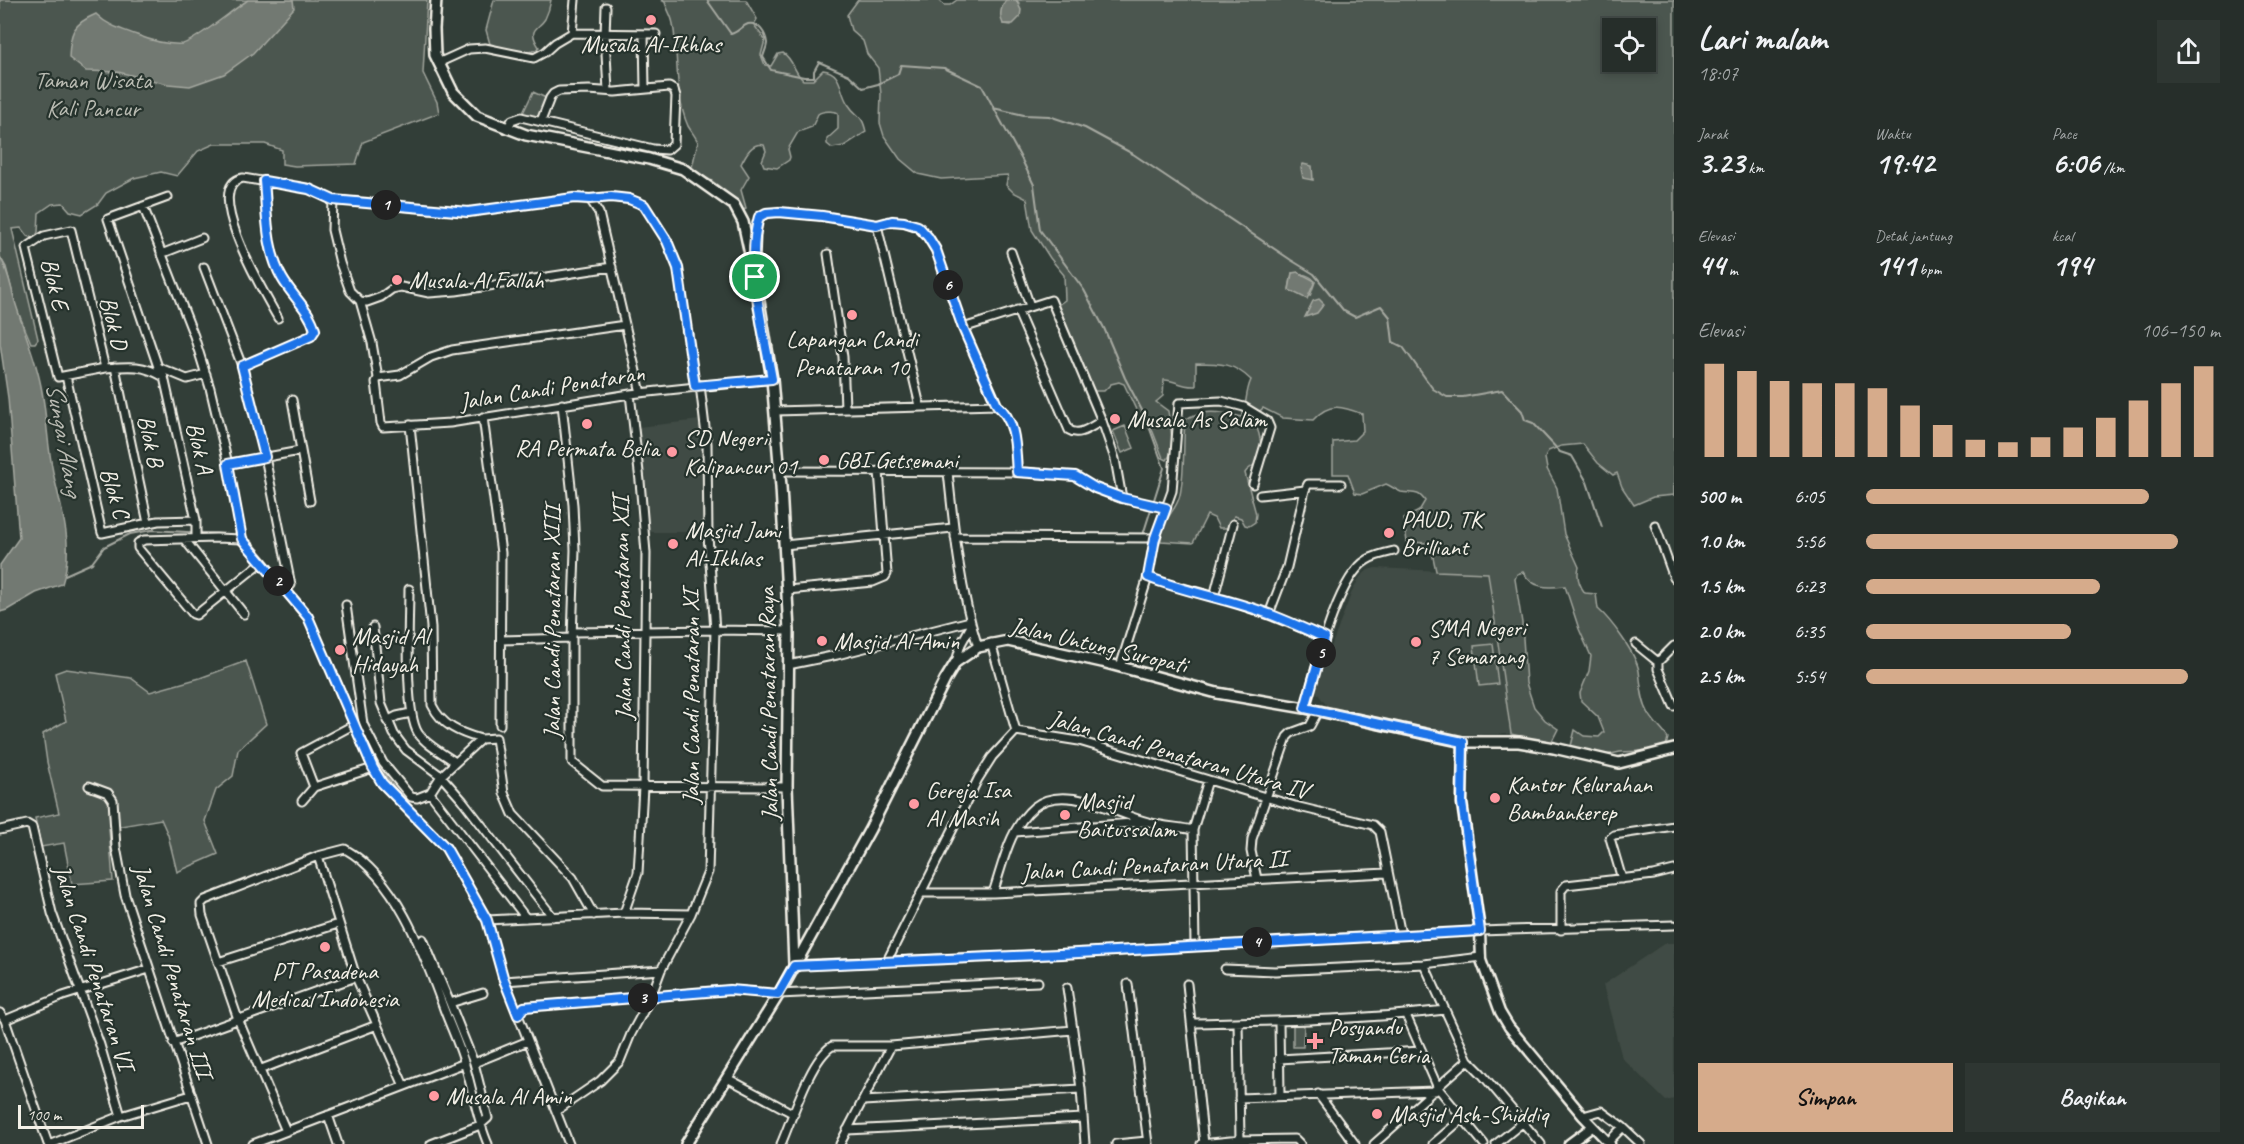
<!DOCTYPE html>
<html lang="id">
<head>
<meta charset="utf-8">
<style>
	body { margin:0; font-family:Caveat,sans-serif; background:#2e3632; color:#f1f3f6; height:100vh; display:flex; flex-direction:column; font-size:22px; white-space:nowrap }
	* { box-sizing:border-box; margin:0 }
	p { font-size:20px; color:#a4a8a8 }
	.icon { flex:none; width:33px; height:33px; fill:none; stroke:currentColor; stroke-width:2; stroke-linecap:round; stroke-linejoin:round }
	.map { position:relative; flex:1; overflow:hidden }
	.side { display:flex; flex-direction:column; background:#262e2a; width:570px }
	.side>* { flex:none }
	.buttons { position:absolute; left:1602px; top:18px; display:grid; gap:12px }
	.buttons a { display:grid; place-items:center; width:54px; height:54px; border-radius:0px; background:#262e2a; box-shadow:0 3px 9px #0003,0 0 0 2px #424a47; font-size:30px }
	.scale { position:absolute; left:18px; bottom:15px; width:126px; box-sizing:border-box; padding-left:6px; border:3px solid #f4f1e8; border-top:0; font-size:16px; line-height:21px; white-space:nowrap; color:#f4f1e8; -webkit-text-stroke:4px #26332d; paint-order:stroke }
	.pin { position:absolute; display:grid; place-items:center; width:51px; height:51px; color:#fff; margin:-26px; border:3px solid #fff; border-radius:50%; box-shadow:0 2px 6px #0007 }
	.km { position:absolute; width:30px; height:30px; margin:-15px; border-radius:50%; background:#222; color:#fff; font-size:16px; line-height:30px; text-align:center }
	.round { display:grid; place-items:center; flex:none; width:63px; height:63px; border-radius:0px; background:#2e3632 }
	.headline { display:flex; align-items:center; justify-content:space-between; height:102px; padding:0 24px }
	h1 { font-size:33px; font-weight:800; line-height:45px }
	.metrics { display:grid; grid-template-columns:repeat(3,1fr); gap:9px; height:102px; padding:6px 24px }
	.metrics div { display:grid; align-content:center }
	.metrics b { font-size:30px; font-weight:800 }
	.metrics small { font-size:16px; font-weight:400 }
	.metrics p { font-size:16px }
	.chart { height:168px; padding:12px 24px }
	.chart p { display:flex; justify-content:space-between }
	.chart svg { width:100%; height:108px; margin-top:6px; stroke:#d6ab8b; stroke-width:6 }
	.primary-button { display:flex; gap:12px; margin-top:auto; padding:12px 24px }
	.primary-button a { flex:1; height:69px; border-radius:0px; background:#d6ab8b; color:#111; font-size:24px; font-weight:800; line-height:69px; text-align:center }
	.primary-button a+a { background:#2e3632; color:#f1f3f6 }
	ul { padding:0 24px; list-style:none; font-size:20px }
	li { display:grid; grid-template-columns:96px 72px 1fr; align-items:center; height:45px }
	li i { height:15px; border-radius:8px; background:#d6ab8b }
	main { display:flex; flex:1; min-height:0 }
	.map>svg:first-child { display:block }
</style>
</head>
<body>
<main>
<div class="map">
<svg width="1674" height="1144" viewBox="0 0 1674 1144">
	<rect width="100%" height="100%" fill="#323e38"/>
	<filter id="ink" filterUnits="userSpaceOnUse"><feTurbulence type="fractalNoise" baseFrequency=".0167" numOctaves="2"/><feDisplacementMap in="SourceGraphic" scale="12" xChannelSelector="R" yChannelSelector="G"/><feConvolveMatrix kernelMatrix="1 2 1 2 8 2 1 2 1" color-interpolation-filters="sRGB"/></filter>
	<g filter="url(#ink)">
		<path fill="#404b44" d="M700,420L704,477V532H650L638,427Z
			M1375,568L1488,573L1511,734L1446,735L1327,706L1315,690L1351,594L1360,577L1368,570Z
			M1665,943H1674V1099L1666,1101L1622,1058L1603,985Z"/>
		<path fill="#4c564f" stroke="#a0a49c" stroke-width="1.5" fill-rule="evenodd" d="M0,0H427L423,73L437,102L439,113L363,142L356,164L295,166L282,164V150L265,144H214L198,151L177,176L161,172L134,178L106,193L98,204L82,214L70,211L63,203L52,204L39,213L38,232L35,238L27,236L21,228L12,229L38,339L35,343H31L16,307L6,267L0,257Z
			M494,0H551C550,6 548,13 545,19C538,30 527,28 539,47C529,59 503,47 490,44L486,30Z
			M661,0H746L757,19L754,25L765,40L761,55L765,65L771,66L778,54L783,53C793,59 794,72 803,80H813L823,70C843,72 839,92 848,104C857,118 862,113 866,132L844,146L832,148L827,144V139L838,129V113C834,110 822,111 818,114L812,127L798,132L788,149L790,157L789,160L777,168L764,166L762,161L766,151L764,145C752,142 746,154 741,164L749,176L741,190L746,208L743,211C734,199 724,189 712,181C704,176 698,175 692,167L698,142C695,136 691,131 688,126C674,94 679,58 673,24C672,16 667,10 665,2Z
			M858,0H939L944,5H950L957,0H1006L1003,24L1011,25L1019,3L1016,0H1674V495L1653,497L1634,505L1622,487L1617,473L1613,475L1598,463L1583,444L1561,446L1548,451L1545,458L1547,469L1557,488L1564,534L1579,567C1576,577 1579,585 1585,593L1596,594L1598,609C1611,620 1636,654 1639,671C1641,684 1641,700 1648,712C1653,722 1662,729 1668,738L1666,746L1646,751L1620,752L1602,756L1587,751L1573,750L1571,746L1575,730L1584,736L1599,737L1604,732L1598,717L1581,701L1580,693L1589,671L1591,656L1579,629L1565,586C1547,588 1533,589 1523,572L1517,574L1515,579L1522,623L1526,683L1534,707L1545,720L1558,729L1551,743L1511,734L1488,573L1436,571L1430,543L1407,542L1404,519L1419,511L1425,501C1418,490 1412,494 1401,492C1396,490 1391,486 1386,484L1362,494L1355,493L1348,474H1333V442L1354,440L1363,431L1362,414C1342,406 1329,402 1313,420L1283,418L1263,408L1253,418C1259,431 1266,450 1256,463C1253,467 1248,468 1245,473L1256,514L1255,522L1249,526L1245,525L1241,518L1234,516L1229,528H1219L1214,518L1207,515L1193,543L1161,541C1160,519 1176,513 1180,495C1185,470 1183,445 1185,420C1200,408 1224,412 1242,417C1247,405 1245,393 1251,380C1234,363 1220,363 1196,363V386C1180,387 1174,379 1164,380L1163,396L1156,402L1168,411C1170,425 1176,448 1167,460L1163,458L1146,414L1139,416L1124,384L1119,382L1111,384L1104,391H1094L1058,305L1065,300L1064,275L1050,258L1032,230L1027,199L1013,192L1006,185L1008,175L941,179L918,174L900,159L884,136L880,123L881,94L878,68L867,54L863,41L851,30L847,15ZM1612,28H1646V62H1612ZM1292,273C1300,274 1311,274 1315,282L1310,296L1289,289Z
			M533,92L546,98L539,118L522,115Z
			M1125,426L1134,448L1122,453L1113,431Z
			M1493,644L1498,684L1479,686L1474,646Z
			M246,661L266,724L238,750L233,776L216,790L205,821L218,854L177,872L168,835L161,819L109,828L113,881L72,884L64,843L41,847L35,818L59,813L47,762L43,734L66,721L55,673L66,669L131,678L150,692L200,678Z
			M1293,1025H1304L1303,1047H1293Z"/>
		<path fill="#727972" stroke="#a6a9a1" stroke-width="1.5" d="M248,0H293L294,8L253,53L224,74L190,86L168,84L118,72L86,71L69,58C70,33 72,24 96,14C108,26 121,29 137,35C152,41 166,45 182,44C193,43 235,8 248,0Z
			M1006,0H1016L1021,10L1020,17L1013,24H1003C999,16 1001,7 1006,0Z
			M1303,164L1312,166L1313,180L1303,178L1301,168Z
			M0,257C10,273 11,291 17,308C25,335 36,359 41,386C47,415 47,444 53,472C61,510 75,545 62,584L36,593L7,610L0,612V565L19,538L8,398L0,343Z
			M1298,272L1315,281L1307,299L1289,290L1292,273Z
			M1319,299L1324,304L1317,313L1305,317L1313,301Z"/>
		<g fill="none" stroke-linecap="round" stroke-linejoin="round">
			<path stroke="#a6a9a1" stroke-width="2" d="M707,0L731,34C738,32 742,26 748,24C759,22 766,34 767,43C767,47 764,53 763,57L771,70L804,77H814V71L819,62L849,75L863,88L878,84L898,74L901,65L944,68L982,86L1022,160L1034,185L1040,230L1084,290L1104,328L1125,378L1146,418L1164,468L1141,541
				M993,108L1024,115L1049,116L1085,128L1133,154L1291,260L1314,274L1344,311L1355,317L1381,306L1390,317L1393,342L1403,347L1433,389L1447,397H1463L1502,390L1522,411L1525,420L1533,423L1560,452L1572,456L1587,482L1602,527
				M244,537L252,542L310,612L332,664
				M65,575L92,563L104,547L130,534L152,530L239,535
				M345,694L355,719
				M374,762L410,807
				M462,869L489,916"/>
			<defs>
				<path id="minor" d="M606,7L605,35L608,91
					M572,33L575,0
					M644,35L645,89
					M438,63L469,49L485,48L534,58L545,52L555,43L572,33L656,34
					M507,129L512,120L521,117L653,149L667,150L674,144L676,96L674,90L669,87L615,92L589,90L559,91L553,94L550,98L541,121
					M168,197L108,219L158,367L187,379L206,374
					M590,199L599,213L641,393
					M333,200L332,230L340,263L350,291L360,301L372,343L378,378L376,382L381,423L383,427L450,423L630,394L772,379
					M143,206L194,336L210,388L228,464L242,539
					M877,225L920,406
					M1011,252L1030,306
					M161,254L202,238
					M828,254L843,357L845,408
					M755,265L756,232L759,217L767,213L779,212L822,216L877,225L892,221L904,222L918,227L928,237L936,250L963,328L997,405C1017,422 1015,448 1017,472
					M204,267L242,366L265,457L291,585L285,590
					M360,301L367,302L381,297L392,289L401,287L429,293L456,291L612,267
					M1017,310L1069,430C1080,437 1091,426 1102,421
					M278,318C267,298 199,186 243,178L309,189L333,200L468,212L574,198L590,199L611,197L629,199L644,205L667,241L678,268L695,386
					M963,328L1051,300L1102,421L1115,459L1122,498
					M242,366L311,336L315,330C310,310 292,296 282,278C266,250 267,213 264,181
					M115,367L148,523
					M105,368L58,377L26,248L44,236L71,230L105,368C129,366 142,364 164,377L196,520V538
					M66,376L102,533L158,521L196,520
					M378,378L400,375L431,357L452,350L625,325
					M292,400L310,501
					M562,404L573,505L575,550L572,638V762L602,786L787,787
					M775,411L997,405
					M483,417L501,553L500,725
					M410,425L431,627L432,705C442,726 460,733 481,739
					M228,464L300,451
					M780,471L1017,472L1075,476L1095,488L1122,498L1166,508
					M948,472C954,530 960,591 978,647
					M1260,495L1305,490
					M1655,525L1674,578
					M955,537L1155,538
					M184,539L244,614
					M784,545L953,528
					M262,562L196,615L193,614L138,548V543L144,540L216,538L242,539L308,617L373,768L382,783L446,848L487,920L503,977L569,1144
					M1148,577C1170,586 1193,590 1215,597C1253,608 1289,622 1325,638
					M409,589C409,619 404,711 418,733C426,745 444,754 455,762
					M787,590L873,582L885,577L887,574L879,471
					M1214,597L1233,524
					M346,605L363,724L383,763L411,797L417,798L430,793L441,776L481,739L496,738L504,793L513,814L573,878L594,915
					M1269,614L1287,567L1305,490L1308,484H1341
					M373,627L381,703L394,734L406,750L441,776L463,801L553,917
					M574,632L715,630L789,631
					M502,640L572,638
					M991,643L1016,731
					M1636,644L1658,662
					M1674,646L1658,662V669L1674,706
					M956,662L961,644L971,626
					M788,665L837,655L970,621
					M1120,667L1148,577L1155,538L1172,491L1179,403L1221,401L1244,407L1267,421L1270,428L1253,484
					M1305,708C1315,673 1336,578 1367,560C1375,555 1385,553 1394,551
					M387,721L397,716L411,713
					M1016,731L1079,741L1295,806L1373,825L1380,832L1401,935
					M89,786L108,793L113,800L116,847L125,895L208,1144
					M314,787L301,753L355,724
					M430,793L526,918
					M302,801L314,787L373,768
					M0,830L27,824L32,827L52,913L100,1045L121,1116
					M1015,832L1145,822
					M318,856L356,977L404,1086
					M1257,879L1251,851L1252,839L1287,737L1291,733L1310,726L1318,711
					M1622,879L1610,838L1614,835L1674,826
					M922,893H993L1387,873
					M993,893C1003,864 1009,828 1034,807C1064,782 1115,814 1148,822C1162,826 1178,827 1193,830
					M624,913L638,873L643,787L646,553L640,481L630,394
					M487,920L624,913L691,914
					M1561,930V891L1566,885L1654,875L1674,870
					M423,939L450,1003
					M1195,945L1193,830L1208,780
					M887,961L978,779L992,757L1016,731
					M218,962L338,924
					M1424,964L1468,1060L1481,1073L1541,1144
					M794,965L1060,954L1480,931L1674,925
					M1225,969L1275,971L1424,964L1481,957
					M504,981L661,970
					M1128,984L1148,1144
					M1187,984L1204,1144
					M1067,988L1073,1030
					M0,1013L5,1020L48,1144
					M518,1015L524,1007L730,990L779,994L1038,982
					M1406,1015L1438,1088L1484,1144
					M5,1020L63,996L149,969
					M1238,1022L1240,1140
					M1279,1022L1280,1096
					M1191,1023C1276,1021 1361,1020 1445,1010
					M173,1043L356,977
					M1279,1059L1422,1051
					M474,1063L450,1003L483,993
					M259,1070L377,1025
					M727,1078L794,1114
					M1318,1094L1355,1144
					M1239,1098L1435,1091
					M863,1101L1081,1089
					M556,1111L600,1081L620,1061L631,1034L651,997L661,970L691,914L708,872L715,630L708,536L707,444L700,385
					M328,1115L338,1144
					M1583,1116L1601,1111L1623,1127L1641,1144
					M847,1130L1083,1118
					M286,1131L238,1019L202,915L201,904L205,900L318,856L345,849C398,879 424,955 444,1009C451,1028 460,1046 465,1065C473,1091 477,1119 488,1144
					M1608,1142L1623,1127
					M51,1144L121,1116L191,1095
					M253,1144L465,1063
					M431,1144L480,1125L488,1118L474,1063L528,1041
					M781,1144C792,1119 810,1060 832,1046H891L1073,1030L1081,1089L1085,1144
					M840,1144L891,1046
					M1116,1144L1147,1141
					M1201,1144L1240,1140L1295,1139L1300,1144
					M1374,1144L1468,1060
					M1433,1144L1462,1119
					M1496,1144L1522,1123"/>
				<path id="tertiary" d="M1463,742L1462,803L1480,931L1481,960L1500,1012L1509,1027L1583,1116L1610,1144
					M1569,1144L1592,1127"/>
				<path id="secondary" d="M436,0L434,29L435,55L453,92L477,116L526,135L649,159L683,169L734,205L743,222L755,277L772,379L781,487L789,631L787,787L794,964
					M686,1144L779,994L870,829L945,680L956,662L978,647L1008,641L1102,662L1217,693L1305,708L1463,742H1519L1554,748L1619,763L1674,749"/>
			</defs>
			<use href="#minor" stroke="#f4f1e8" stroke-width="11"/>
			<use href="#tertiary" stroke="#f4f1e8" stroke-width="13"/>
			<use href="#secondary" stroke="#f4f1e8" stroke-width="14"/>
			<use href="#minor" stroke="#26332d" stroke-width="7"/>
			<use href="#tertiary" stroke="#26332d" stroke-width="8"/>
			<use href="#secondary" stroke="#26332d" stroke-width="9"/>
		</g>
	</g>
	<g fill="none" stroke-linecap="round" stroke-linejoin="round" filter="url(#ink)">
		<defs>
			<path id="route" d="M264,181L309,189L333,200L468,212L574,198L590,199L611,197L629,199L644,205L667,241L678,268L695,386L772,379C764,333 745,262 759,217L766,213L779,212L822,216L877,225L892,221L904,222L918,226L928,237L936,250L963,328L997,405C1017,422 1015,448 1017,472L1075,476L1095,488L1122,498L1166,508L1155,538L1148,577C1187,593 1230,599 1269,614C1288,621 1307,630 1325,638L1305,708L1463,742L1462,803L1480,931L1060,954L794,966L778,994L730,990L524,1007L518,1015L503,977L487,920L446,848L382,783L373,768L308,617L242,539L228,464L265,457L242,366L311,336L315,330C310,310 292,296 282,278C266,250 267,213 264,181Z"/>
		</defs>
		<use href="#route" stroke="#fff" stroke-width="12"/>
		<use href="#route" stroke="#1a73e8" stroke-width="8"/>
	</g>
	<g fill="#ff9aa2" stroke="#26332d" stroke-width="2">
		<circle cx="651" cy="20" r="6"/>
		<circle cx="397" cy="280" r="6"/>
		<circle cx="852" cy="315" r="6"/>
		<circle cx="1115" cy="419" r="6"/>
		<circle cx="587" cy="424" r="6"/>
		<circle cx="672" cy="452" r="6"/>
		<circle cx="824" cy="460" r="6"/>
		<circle cx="1389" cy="533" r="6"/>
		<circle cx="673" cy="544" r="6"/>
		<circle cx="822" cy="641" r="6"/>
		<circle cx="1416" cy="642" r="6"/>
		<circle cx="340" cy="650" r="6"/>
		<circle cx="1495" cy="798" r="6"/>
		<circle cx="914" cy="804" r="6"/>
		<circle cx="1065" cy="815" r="6"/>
		<circle cx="325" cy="947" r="6"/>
		<path d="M1312 1032h6v6h6v6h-6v6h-6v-6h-6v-6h6z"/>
		<circle cx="434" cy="1096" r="6"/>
		<circle cx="1377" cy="1114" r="6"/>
	</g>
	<g text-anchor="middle" stroke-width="4.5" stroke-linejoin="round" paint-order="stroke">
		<g font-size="24" fill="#f4f1e8" stroke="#26332d" text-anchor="start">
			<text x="651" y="52" text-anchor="middle">Musala Al-Ikhlas</text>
			<text x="409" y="288">Musala Al Fallah</text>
			<text x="852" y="347" text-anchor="middle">Lapangan Candi<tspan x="852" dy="28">Penataran 10</tspan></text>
			<text x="1127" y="427">Musala As Salam</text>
			<text x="684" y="446">SD Negeri<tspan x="684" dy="28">Kalipancur 01</tspan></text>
			<text x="587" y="456" text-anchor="middle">RA Permata Belia</text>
			<text x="836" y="468">GBI Getsemani</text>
			<text x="1401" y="527">PAUD, TK<tspan x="1401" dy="28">Brilliant</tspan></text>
			<text x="685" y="538">Masjid Jami<tspan x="685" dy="28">Al-Ikhlas</tspan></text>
			<text x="1428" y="636">SMA Negeri<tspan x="1428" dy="28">7 Semarang</tspan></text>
			<text x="352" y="644">Masjid Al<tspan x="352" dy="28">Hidayah</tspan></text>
			<text x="834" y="649">Masjid Al-Amin</text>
			<text x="1507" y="792">Kantor Kelurahan<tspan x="1507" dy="28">Bambankerep</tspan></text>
			<text x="926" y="798">Gereja Isa<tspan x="926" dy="28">Al Masih</tspan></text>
			<text x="1077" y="809">Masjid<tspan x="1077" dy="28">Baitussalam</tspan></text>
			<text x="325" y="979" text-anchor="middle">PT Pasadena<tspan x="325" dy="28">Medical Indonesia</tspan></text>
			<text x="1328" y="1035">Posyandu<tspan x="1328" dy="28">Taman Ceria</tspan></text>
			<text x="446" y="1104">Musala Al Amin</text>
			<text x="1389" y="1122">Masjid Ash-Shiddiq</text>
		</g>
		<g font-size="24" fill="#b9bbb2" stroke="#26332d">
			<text x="93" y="88">Taman Wisata<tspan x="93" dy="28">Kali Pancur</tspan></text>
		</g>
		<g font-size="24" fill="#f4f1e8" stroke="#26332d">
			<text transform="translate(55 284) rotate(76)" y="8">Blok E</text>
			<text transform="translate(114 323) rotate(76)" y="8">Blok D</text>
			<text transform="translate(552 387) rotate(-9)" y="8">Jalan Candi Penataran</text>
			<text transform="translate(151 441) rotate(78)" y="8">Blok B</text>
			<text transform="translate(200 448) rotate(77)" y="8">Blok A</text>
			<text transform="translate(115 493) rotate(73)" y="8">Blok C</text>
			<text transform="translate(622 608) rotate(-91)" y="8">Jalan Candi Penataran XII</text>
			<text transform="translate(552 622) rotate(-90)" y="8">Jalan Candi Penataran XIII</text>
			<text transform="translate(1099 645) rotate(13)" y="8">Jalan Untung Suropati</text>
			<text transform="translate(691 697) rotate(-90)" y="8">Jalan Candi Penataran XI</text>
			<text transform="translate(768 704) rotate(-91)" y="8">Jalan Candi Penataran Raya</text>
			<text transform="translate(1179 754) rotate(16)" y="8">Jalan Candi Penataran Utara IV</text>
			<text transform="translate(1154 865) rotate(-3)" y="8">Jalan Candi Penataran Utara II</text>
			<text transform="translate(94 967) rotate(72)" y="8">Jalan Candi Penataran VI</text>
			<text transform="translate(173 971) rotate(73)" y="8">Jalan Candi Penataran III</text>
		</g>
		<g font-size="26" font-style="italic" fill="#babbb3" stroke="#26332d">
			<text transform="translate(65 439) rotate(80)" y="9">Sungai Alang</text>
		</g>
	</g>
</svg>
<div class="buttons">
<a><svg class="icon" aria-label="locate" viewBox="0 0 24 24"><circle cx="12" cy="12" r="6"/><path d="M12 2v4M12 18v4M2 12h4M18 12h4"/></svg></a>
</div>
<div class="scale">100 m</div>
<div class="pin" style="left:755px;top:277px;background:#1e9e55"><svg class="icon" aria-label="arrive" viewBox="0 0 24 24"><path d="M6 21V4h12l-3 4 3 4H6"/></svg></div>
<b class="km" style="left:386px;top:205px">1</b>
<b class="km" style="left:278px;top:581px">2</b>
<b class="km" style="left:643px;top:998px">3</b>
<b class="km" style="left:1257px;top:942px">4</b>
<b class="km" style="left:1321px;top:653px">5</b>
<b class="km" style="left:948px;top:285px">6</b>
</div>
<section class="side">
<div class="headline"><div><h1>Lari malam</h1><p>18:07</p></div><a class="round"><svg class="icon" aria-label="share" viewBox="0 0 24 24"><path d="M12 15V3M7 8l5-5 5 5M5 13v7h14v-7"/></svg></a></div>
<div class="metrics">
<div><p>Jarak</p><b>3.23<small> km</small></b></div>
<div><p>Waktu</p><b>19:42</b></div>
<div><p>Pace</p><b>6:06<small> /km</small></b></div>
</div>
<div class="metrics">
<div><p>Elevasi</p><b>44<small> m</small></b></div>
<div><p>Detak jantung</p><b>141<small> bpm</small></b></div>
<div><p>kcal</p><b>194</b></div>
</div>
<div class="chart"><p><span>Elevasi</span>106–150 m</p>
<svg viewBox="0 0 160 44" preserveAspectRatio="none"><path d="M5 44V6M15 44V9M25 44V13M35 44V14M45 44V14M55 44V16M65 44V23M75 44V31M85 44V37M95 44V38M105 44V36M115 44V32M125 44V28M135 44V21M145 44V14M155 44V7"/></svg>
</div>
<ul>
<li><b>500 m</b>6:05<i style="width:80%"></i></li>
<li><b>1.0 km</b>5:56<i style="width:88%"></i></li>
<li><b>1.5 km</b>6:23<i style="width:66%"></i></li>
<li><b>2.0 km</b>6:35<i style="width:58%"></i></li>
<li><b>2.5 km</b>5:54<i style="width:91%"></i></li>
</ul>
<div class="primary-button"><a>Simpan</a><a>Bagikan</a></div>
</section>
</main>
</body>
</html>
